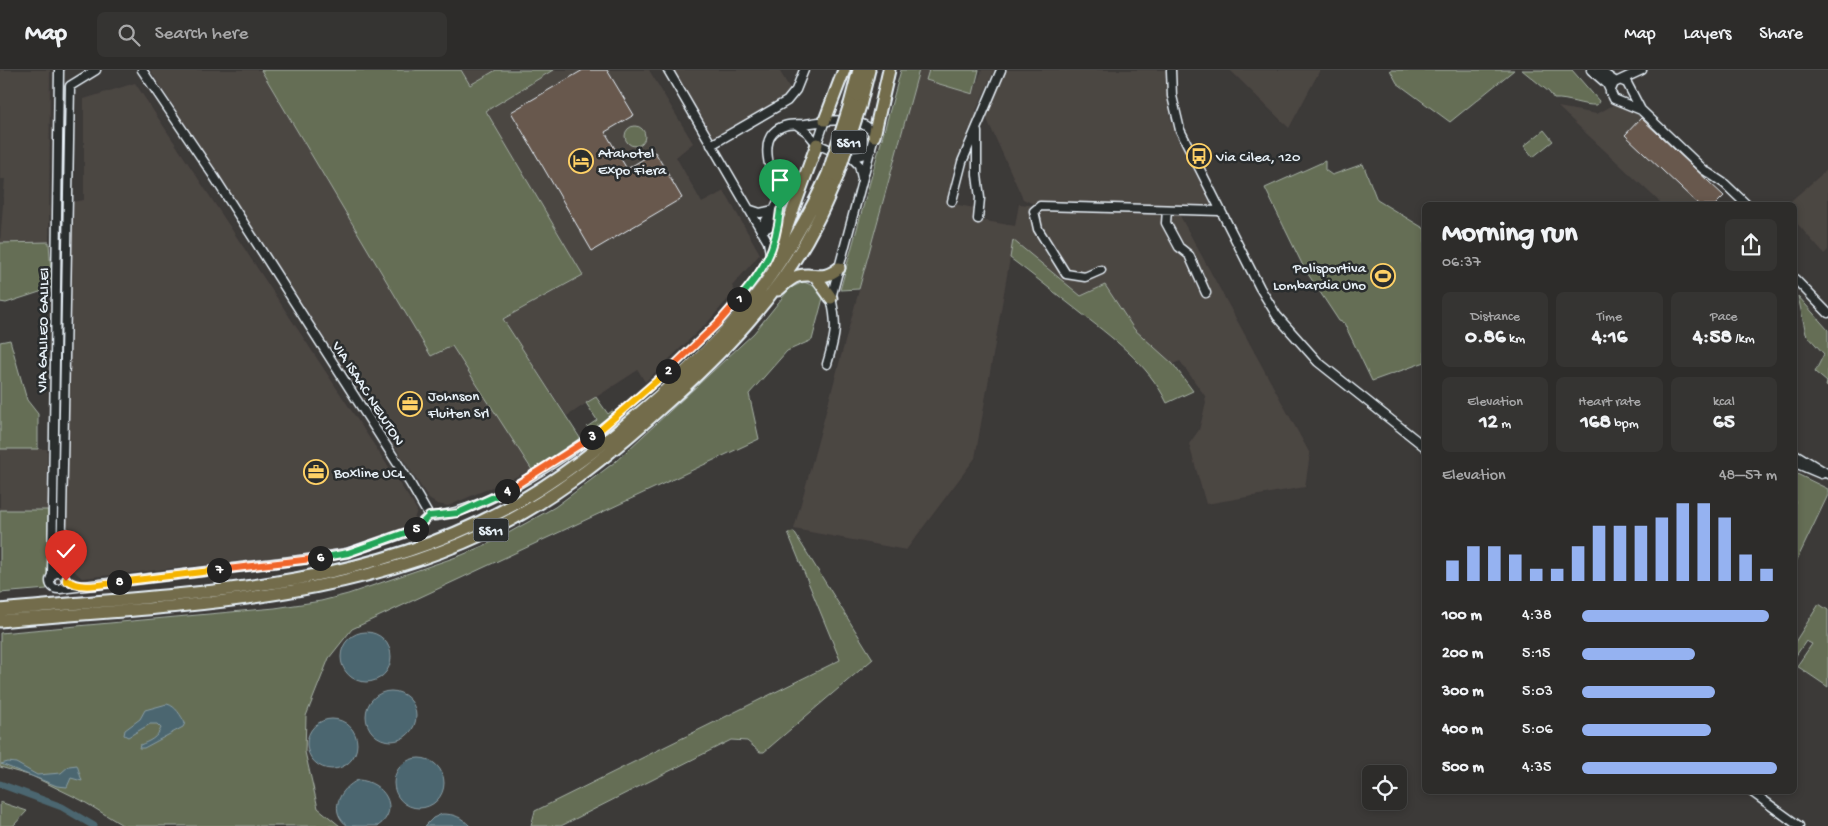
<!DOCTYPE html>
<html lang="en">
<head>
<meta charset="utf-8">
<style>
	body { margin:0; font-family:"Gochi Hand",sans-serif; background:#353432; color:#f1f3f6; height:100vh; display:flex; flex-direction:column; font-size:19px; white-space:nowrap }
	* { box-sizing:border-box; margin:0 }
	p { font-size:16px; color:#a7a7a8 }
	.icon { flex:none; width:28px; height:28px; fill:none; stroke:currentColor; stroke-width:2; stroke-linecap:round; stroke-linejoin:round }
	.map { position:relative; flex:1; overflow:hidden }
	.side { position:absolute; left:1422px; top:132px; width:375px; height:592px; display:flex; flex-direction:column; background:#2d2c2a; border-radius:8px; box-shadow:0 2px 8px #0003,0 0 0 1px #484847 }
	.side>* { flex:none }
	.tools { position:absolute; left:1362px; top:695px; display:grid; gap:10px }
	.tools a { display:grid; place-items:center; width:45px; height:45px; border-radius:8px; background:#2d2c2a; box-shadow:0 2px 8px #0003,0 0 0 1px #484847; font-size:25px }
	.pin { position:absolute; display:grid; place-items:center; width:42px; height:42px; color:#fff; margin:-51px -21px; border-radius:50% 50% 50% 0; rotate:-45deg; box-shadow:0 0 5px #0007 }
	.pin .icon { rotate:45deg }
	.km { position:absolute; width:25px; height:25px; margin:-12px; border-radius:50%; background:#222; color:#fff; font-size:14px; line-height:25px; text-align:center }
	.round { display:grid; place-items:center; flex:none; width:52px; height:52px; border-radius:8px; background:#353432 }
	.overview { display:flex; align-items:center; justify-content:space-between; height:85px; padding:0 20px }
	h1 { font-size:28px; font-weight:700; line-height:38px }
	.figures { display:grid; grid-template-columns:repeat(3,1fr); gap:8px; height:85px; padding:5px 20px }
	.figures div { display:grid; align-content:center; border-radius:8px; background:#353432; text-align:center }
	.figures b { font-size:21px; font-weight:700 }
	.figures small { font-size:14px; font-weight:400 }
	.figures p { font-size:14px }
	.chart { height:140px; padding:10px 20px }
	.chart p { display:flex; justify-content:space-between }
	.chart svg { width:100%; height:90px; margin-top:5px; stroke:#95b2f1; stroke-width:6 }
	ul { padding:0 20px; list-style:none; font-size:16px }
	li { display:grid; grid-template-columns:80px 60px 1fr; align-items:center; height:38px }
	li i { height:12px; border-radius:6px; background:#95b2f1 }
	header { display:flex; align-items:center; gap:30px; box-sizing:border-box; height:70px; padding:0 25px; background:#2d2c2a; border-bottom:1px solid #484847 }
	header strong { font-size:24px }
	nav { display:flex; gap:28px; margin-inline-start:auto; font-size:18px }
	.search { width:350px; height:45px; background:#353432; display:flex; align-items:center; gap:12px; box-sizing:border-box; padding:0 18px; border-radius:8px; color:#a7a7a8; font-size:19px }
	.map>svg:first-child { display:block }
</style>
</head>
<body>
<header>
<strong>Map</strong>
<div class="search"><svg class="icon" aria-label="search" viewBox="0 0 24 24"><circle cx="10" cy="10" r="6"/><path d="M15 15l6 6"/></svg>Search here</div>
<nav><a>Map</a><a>Layers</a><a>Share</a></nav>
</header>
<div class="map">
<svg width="1828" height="756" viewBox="0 0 1828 756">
	<rect width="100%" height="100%" fill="#3c3a38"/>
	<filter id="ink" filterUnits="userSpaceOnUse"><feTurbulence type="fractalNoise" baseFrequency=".02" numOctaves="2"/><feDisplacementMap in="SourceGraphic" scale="10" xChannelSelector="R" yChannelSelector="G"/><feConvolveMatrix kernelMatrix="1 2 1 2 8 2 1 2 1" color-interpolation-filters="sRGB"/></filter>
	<g filter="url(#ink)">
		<path fill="#4c4643" d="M0,0H50L49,172L0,173L5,109H0Z
			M150,0H261L431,286L452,276L532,400L448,436L437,434L429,429Z
			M461,0H496L470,15Z
			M553,0H649L693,73L676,87L702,133L724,121L760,184L732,216L735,221L708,252L645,312L638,300L567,346L503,249L583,205L486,41Z
			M668,0H779L793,24L711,75Z
			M919,0H929L926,10L973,23L982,0H994L976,41L979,43L972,59H969L953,101L947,133L975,138L973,149L1015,156L1019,134L1038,136L1023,129L986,47L1005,0H1166L1170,47L1180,73L1214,140L1180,141V146L1310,384L1305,417L1206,434L1189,374L1199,360L1206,333L1205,326L1180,291L1173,294L1134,259L1105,215L1081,226L1013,171L975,388L906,480L794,459Z
			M1230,0H1320L1289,58Z
			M135,13L417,440L411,458L327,482L82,508L66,494L72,132L84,130V29Z
			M1615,34L1639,45L1724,126L1715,135H1663L1558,37L1597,44Z
			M1828,99V180L1824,184L1795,151V135H1786Z
			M0,379H47L48,440H0Z"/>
		<path fill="#656e54" stroke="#a6b0a6" d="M261,0H461L470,15L496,0H553L486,41L583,205L503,249L580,368L532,400L452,276L431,286Z
			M901,0H919L859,219L840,220Z
			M929,0H979L973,24L926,10Z
			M1390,0H1514L1450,52L1397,13Z
			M1522,0H1572L1599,31L1597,35C1582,36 1569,28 1554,29L1549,22Z
			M625 66a10 10 0 1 1 20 0a10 10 0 1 1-20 0Z
			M1544,60L1553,71L1533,87L1524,76Z
			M1325,91V100L1332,105L1363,94L1377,130L1425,159V292L1372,311L1344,253L1339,251L1304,198L1265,118Z
			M1013,170L1081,226L1105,215L1134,259L1173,294L1193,321L1167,333C1148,293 1111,267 1077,240C1055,223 1033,205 1010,188Z
			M49,172L52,218L6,233L0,232V173Z
			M804,212L816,217L823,228L812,270L787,281L749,324L759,369L352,559L329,588L306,646L305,682L318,738L340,756H124L81,730L32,706L0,697V563L275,538L321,531L348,524L462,485L494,471L555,437L615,392L754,263L790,218Z
			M1798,226L1828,260V317L1826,316L1827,312L1815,302L1824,284L1806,264Z
			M10,270L27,330L38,344V379H0V272Z
			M596,327L608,344L612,341L614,342L590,361L587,357L597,350L586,333Z
			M1795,403L1828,419V425L1795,494Z
			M0,440H48L47,519L0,523Z
			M794,462L873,589L764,682H760L747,671L731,670L561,756H531L535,741L840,590L788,463Z
			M1819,534L1828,540V617L1797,596L1812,574L1806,571L1795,587V572Z
			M0,732L27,741L13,756H0Z"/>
		<path fill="#4b666f" stroke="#8a9ea6" d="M341 587a25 25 0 1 1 50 0a25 25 0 1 1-50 0Z
			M366 646a25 25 0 1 1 50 0a25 25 0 1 1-50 0Z
			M167,634C176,636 181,646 185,653L183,657L144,678H139L140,675C150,671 157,668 161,658L157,654H150L128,667L124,665L125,660L140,649L145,640Z
			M307 674a25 25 0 1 1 50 0a25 25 0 1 1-50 0Z
			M394 713a25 25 0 1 1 50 0a25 25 0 1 1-50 0Z
			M8,692L16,693L37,705L61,703L69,696L77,695L82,711L71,708L67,717L57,716L1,694Z
			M358,710C383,711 402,739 378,756H348C328,742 339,719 358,710Z
			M442,744C455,744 461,747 470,756H425L433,748Z"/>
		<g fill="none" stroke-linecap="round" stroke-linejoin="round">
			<path stroke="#4b666f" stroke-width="7" d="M0,714L62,737L94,756"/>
		</g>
		<path fill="#67594e" stroke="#e8f1f8" d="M583,0H607L634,45L605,62L627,99L655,82L682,128L592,181L511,42Z
			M1641,48L1724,126L1715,135H1699L1625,65Z"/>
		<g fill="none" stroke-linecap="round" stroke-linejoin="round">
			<defs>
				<path id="minor" d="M142,0L213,105L410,413L429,446C515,448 746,256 774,176C778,165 781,147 780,135C777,116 758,79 773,63C782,53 793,55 805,54C823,51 865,43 874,66L831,228C838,257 835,267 827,294
					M668,0L768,172L770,183
					M1171,0L1172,26L1180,60L1260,218L1277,246L1318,292L1425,377
					M1591,0L1607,14L1614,29L1641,40
					M1599,0L1616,12
					M1622,11L1627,13L1641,40L1704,100L1725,114L1747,135
					M1610,22L1614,13L1642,0
					M825,50L817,74C834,81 854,94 871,80
					M797,55L807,62L817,74
					M977,62V105L980,128L978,149
					M711,75L787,31L796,20L804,0
					M851,87L859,95L862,108
					M952,131L962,92L1001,0
					M748,139L760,143L774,140
					M1167,140L1166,153L1179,177L1189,185L1206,223
					M760,158L774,140L778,131
					M761,161L771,156L779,147
					M1101,200L1085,207L1066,204L1038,159L1034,141L1040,136L1220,141
					M1795,209L1828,243
					M1795,384L1828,404
					M1795,393L1821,404
					M61,503L70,16L96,0
					M50 511a8 8 0 1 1 16 0a8 8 0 1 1-16 0Z
					M52,506L59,0
					M60,519L317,488L347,483L414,460L429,446
					M1752,722L1799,756"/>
				<path id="highway" d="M850,34L859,0
					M860,36L869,0
					M825,50L844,0
					M874,66L889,0
					M773,195L817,74
					M816,207L831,228
					M778,220C784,215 790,208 798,206C815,202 822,212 839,198
					M0,540C169,524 347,523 500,442C558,412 608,371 657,328C737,256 783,202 828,104
					M0,551C163,536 334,534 485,463C551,432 607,387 661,338C721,285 779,226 816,153C824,138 830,123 837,107"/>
			</defs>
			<use href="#minor" stroke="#e8f1f8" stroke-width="11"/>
			<use href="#highway" stroke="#e8f1f8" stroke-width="15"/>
			<use href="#minor" stroke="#2a2d2e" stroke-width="8"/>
			<use href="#highway" stroke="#736c4b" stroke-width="11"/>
			<defs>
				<path id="highway-bridge" d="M828,104L850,34
					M837,107L860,36"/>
			</defs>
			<use href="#highway-bridge" stroke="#e8f1f8" stroke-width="15" stroke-linecap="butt"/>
			<use href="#highway-bridge" stroke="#736c4b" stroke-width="11"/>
		</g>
	</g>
	<g fill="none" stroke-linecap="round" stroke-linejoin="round" filter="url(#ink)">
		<defs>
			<path id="split-1" d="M739,229C764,200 776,180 780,140"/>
			<path id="split-2" d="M668,301L718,253L739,229"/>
			<path id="split-3" d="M592,367L668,301"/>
			<path id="split-4" d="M507,421L592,367"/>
			<path id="split-5" d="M416,459L429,446L458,443L507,421"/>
			<path id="split-6" d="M320,488L348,483L416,459"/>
			<path id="split-7" d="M219,500L320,488"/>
			<path id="split-8" d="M119,512L219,500"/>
			<path id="split-9" d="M66,511V509C79,521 103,514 119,512"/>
		</defs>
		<use href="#split-1" stroke="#fff" stroke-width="10"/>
		<use href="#split-2" stroke="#fff" stroke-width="10"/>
		<use href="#split-3" stroke="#fff" stroke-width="10"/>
		<use href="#split-4" stroke="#fff" stroke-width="10"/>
		<use href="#split-5" stroke="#fff" stroke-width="10"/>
		<use href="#split-6" stroke="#fff" stroke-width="10"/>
		<use href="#split-7" stroke="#fff" stroke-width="10"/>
		<use href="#split-8" stroke="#fff" stroke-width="10"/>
		<use href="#split-9" stroke="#fff" stroke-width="10"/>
		<use href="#split-1" stroke="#22a559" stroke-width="6"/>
		<use href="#split-2" stroke="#f0652b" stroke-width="6"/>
		<use href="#split-3" stroke="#f5b400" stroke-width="6"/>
		<use href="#split-4" stroke="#f0652b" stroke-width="6"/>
		<use href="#split-5" stroke="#22a559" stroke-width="6"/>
		<use href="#split-6" stroke="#22a559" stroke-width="6"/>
		<use href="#split-7" stroke="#f0652b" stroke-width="6"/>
		<use href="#split-8" stroke="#f5b400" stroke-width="6"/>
		<use href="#split-9" stroke="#f5b400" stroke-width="6"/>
	</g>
	<defs>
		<symbol id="bus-ring" viewBox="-11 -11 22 22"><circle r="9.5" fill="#2a2d2e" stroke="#ffd166" stroke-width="1.5"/><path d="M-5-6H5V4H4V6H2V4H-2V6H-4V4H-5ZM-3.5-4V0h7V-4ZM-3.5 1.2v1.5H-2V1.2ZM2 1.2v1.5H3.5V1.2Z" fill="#ffd166"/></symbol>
		<symbol id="hotel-ring" viewBox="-11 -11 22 22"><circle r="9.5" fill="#2a2d2e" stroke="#ffd166" stroke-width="1.5"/><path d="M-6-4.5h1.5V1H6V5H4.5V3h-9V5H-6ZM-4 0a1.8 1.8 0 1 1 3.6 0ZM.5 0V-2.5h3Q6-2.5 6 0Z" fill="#ffd166"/></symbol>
		<symbol id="stadium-ring" viewBox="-11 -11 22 22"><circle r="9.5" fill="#2a2d2e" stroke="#ffd166" stroke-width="1.5"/><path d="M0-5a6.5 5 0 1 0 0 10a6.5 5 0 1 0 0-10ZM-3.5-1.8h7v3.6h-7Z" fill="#ffd166"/></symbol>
		<symbol id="office-ring" viewBox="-11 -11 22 22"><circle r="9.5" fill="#2a2d2e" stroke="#ffd166" stroke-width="1.5"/><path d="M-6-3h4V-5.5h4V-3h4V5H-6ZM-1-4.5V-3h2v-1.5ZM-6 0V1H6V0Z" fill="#ffd166"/></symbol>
	</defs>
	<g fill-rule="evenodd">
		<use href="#bus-ring" x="1185" y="72" width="28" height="28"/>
		<use href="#hotel-ring" x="567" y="77" width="28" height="28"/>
		<use href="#stadium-ring" x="1369" y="192" width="28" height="28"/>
		<use href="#office-ring" x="396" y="320" width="28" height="28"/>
		<use href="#office-ring" x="302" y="388" width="28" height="28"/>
	</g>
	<g text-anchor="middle" stroke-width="5" stroke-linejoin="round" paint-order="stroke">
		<g fill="#2a2d2e" stroke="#afb6bb" stroke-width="1">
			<rect x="831.5" y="60.5" width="35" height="23" rx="4"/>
			<rect x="473.5" y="448.5" width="35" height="23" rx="4"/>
		</g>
		<g font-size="14" font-weight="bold" fill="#e8f1f8">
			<text x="849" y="77">SS11</text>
			<text x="491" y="465">SS11</text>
		</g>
		<g font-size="15" fill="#e8f1f8" stroke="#2a2d2e" text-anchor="start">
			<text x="598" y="87">Atahotel<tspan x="598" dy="17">Expo Fiera</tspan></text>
			<text x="1216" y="91">Via Cilea, 120</text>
			<text x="1366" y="202" text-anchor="end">Polisportiva<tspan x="1366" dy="17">Lombardia Uno</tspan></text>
			<text x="428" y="330">Johnson<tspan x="428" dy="17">Fluiten Srl</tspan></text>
			<text x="334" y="407">Boxline UCL</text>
		</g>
		<g font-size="15" fill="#e8f1f8" stroke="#2a2d2e">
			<text transform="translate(42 260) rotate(-89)" y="5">VIA GALILEO GALILEI</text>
			<text transform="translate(369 323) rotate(57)" y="5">VIA ISAAC NEWTON</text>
		</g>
	</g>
</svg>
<div class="tools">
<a><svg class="icon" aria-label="locate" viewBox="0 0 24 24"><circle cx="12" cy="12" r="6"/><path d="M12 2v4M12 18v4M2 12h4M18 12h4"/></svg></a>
</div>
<div class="pin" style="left:780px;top:140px;background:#1e9e55"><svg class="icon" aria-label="arrive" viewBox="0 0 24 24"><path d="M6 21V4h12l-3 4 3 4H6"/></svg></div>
<div class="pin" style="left:66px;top:511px;background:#d93025"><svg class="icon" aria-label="check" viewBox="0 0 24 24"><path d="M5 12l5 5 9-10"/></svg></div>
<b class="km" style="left:739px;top:229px">1</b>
<b class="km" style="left:668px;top:301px">2</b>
<b class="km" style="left:592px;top:367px">3</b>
<b class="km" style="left:507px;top:421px">4</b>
<b class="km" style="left:416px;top:459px">5</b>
<b class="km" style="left:320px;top:488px">6</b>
<b class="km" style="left:219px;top:500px">7</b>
<b class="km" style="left:119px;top:512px">8</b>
<section class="side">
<div class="overview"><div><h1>Morning run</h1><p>06:37</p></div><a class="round"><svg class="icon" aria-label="share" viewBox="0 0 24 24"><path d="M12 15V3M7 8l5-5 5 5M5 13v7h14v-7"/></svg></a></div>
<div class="figures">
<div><p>Distance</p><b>0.86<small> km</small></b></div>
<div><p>Time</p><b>4:16</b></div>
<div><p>Pace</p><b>4:58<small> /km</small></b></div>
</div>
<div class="figures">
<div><p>Elevation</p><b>12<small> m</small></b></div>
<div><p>Heart rate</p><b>168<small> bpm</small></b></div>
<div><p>kcal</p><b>65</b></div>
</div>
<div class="chart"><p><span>Elevation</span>48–57 m</p>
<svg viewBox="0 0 160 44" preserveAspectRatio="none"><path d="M5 44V34M15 44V27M25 44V27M35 44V31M45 44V38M55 44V38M65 44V27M75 44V17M85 44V17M95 44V17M105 44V13M115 44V6M125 44V6M135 44V13M145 44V31M155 44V38"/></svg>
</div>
<ul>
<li><b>100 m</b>4:38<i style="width:96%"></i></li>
<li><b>200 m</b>5:15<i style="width:58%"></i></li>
<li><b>300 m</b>5:03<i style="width:68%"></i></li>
<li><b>400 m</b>5:06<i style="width:66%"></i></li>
<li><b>500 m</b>4:35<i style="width:100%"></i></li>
</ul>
</section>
</div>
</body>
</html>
